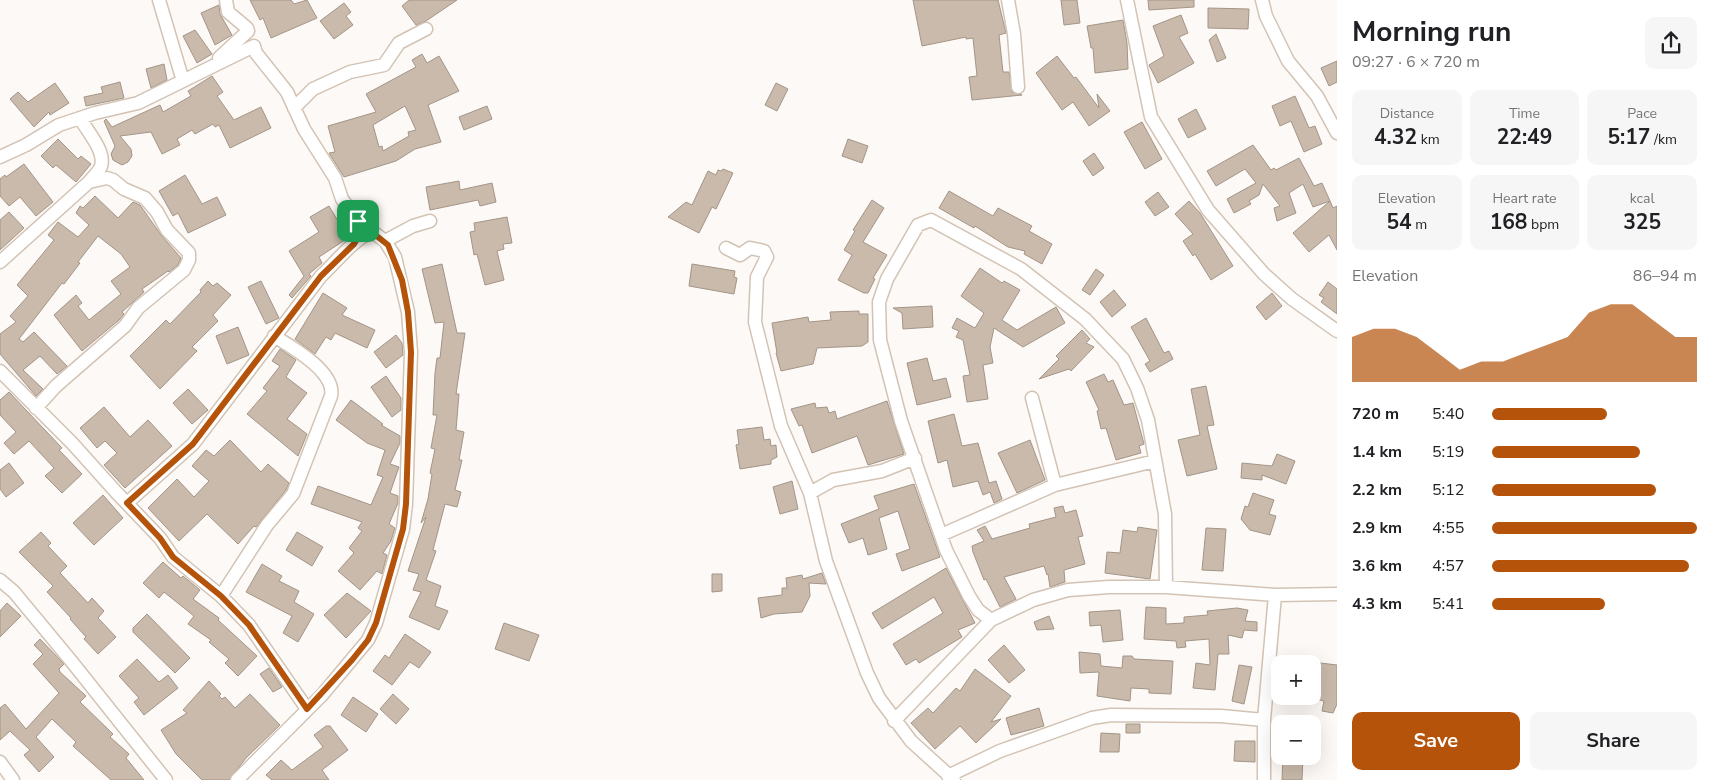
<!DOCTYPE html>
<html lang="en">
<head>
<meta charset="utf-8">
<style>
	body { margin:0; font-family:"Nunito Sans",sans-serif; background:#f6f6f6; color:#202124; height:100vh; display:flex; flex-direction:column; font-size:19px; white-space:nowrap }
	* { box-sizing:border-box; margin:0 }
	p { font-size:16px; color:#757577 }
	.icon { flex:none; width:28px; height:28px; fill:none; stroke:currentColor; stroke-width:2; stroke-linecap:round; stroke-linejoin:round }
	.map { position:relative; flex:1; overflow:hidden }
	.details { display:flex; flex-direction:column; background:#fff; width:375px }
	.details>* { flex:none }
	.fabs { position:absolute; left:1271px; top:655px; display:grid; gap:10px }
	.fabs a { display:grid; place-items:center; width:50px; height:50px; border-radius:10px; background:#fff; box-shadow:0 5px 20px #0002; font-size:25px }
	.pin { position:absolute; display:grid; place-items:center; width:42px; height:42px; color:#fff; margin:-21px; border-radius:10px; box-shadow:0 2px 8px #0006 }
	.round { display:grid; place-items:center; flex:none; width:52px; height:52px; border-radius:10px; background:#f6f6f6 }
	.summary { display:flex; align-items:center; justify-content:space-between; height:85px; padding:0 15px }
	h1 { font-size:28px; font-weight:700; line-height:38px }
	.figures { display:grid; grid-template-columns:repeat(3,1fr); gap:8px; height:85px; padding:5px 15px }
	.figures div { display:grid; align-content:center; border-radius:10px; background:#f6f6f6; text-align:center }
	.figures b { font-size:21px; font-weight:700 }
	.figures small { font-size:14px; font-weight:400 }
	.figures p { font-size:14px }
	.chart { height:140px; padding:10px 15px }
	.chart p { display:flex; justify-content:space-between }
	.chart svg { width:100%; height:90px; margin-top:5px; fill:#b45309; opacity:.7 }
	.action { display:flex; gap:10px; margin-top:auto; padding:10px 15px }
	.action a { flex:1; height:58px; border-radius:10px; background:#b45309; color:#fff; font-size:20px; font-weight:700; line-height:58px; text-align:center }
	.action a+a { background:#f6f6f6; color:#202124 }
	ul { padding:0 15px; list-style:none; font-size:16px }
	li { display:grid; grid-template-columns:80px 60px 1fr; align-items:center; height:38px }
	li i { height:12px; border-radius:6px; background:#b45309 }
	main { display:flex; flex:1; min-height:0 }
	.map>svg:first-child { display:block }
</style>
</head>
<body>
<main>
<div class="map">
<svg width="1337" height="780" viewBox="0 0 1337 780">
	<rect width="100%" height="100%" fill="#fdf9f6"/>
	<path fill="#c9baab" stroke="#a39587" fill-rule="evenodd" d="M250,0H291L294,4L307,0L317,18L271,38L263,18L260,20Z
		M409,0H457L426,21L416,25L402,6Z
		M913,0H998L1006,33L999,35L1003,72H1009L1012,92L1022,95L972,100L969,77L977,76L973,38L966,39V37L922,46Z
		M1061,0H1077L1080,23L1064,25Z
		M1148,0H1194V7L1149,10Z
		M344,3L351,12L346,16L353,25L334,39L320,21Z
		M219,5L220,14L232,35L215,45L201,13Z
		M1208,8L1249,9L1248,29L1208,28Z
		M1181,15L1188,33L1179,37L1194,63L1158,83L1149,65L1164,56L1153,26Z
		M1123,20L1127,43L1128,69L1095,73L1093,48H1091L1087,26Z
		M195,30L212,54L197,63L183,36Z
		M1216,34L1226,58L1217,62L1209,40Z
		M422,54L427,63L439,56L459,91L428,105L441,142L415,149L396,161L344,177L329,153L335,152L328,126L376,112L366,94L416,67L412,60ZM405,106L416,130L408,132L409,136L383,151L382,146L379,147L373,125Z
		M1057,56L1074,78L1076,77L1099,108L1097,94L1110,111L1089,126L1073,102L1062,110L1036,73Z
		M1337,61V82L1329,86L1321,68Z
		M164,64L167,80L151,88L146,69Z
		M212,76L223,92L217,96L234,120L261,107L271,128L230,148L219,125L215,127L213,124L195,134L192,130L177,139L180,145L162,154L151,132L120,136L131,149L132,156L128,162L122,165L113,160L111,154L115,146L104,121L106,119L112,127L160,105L163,112L191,96L188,91Z
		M120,82L124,98L86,106L84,97L103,93L101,87Z
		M55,83L69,103L50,115L49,112L34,127L10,99L18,92L28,102Z
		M776,83L788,89L777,111L765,105Z
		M1295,96L1309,128L1315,126L1322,144L1304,152L1291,121L1280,126L1272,106Z
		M487,106L492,119L464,130L459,117Z
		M1196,109L1206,129L1188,138L1178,119Z
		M1142,122L1162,159L1145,169L1124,132Z
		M58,139L78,159L81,156L91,164L76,182L56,165L53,168L41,156Z
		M848,139L868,146L862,163L842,156Z
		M1253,145L1271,170L1274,168L1276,170L1299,158L1314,186L1322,183L1330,201L1313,207L1303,184L1289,193L1296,213L1277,221L1274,208L1280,206L1263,184L1259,195L1249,201L1251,204L1234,213L1227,199L1256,183L1245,169L1216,186L1207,171Z
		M1094,153L1104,168L1093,176L1083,161Z
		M24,164L53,202L36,216L20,197L9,206L0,196V179L5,175L6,177Z
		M723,169L733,173L716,209L712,207L699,233L668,217L686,202L692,205L708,171L716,175L718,170L721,171Z
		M185,175L202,204L217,197L226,215L188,233L178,213L173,216L159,191Z
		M459,181L460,190L492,183L496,202L480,206L478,200L430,210L426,187Z
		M949,191L993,216L998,208L1032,226L1029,231L1052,244L1042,264L1024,254L1025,251L1008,247L975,226L974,228L939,208Z
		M1158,192L1169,207L1155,216L1145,202Z
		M95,196L118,218L133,202L140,205L161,235L181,258L178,265L169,272L168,271L142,289L144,292L122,312L124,314L119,320L82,351L54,315L76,295L82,303L78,306L89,320L121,294L111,281L130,267L121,254L98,236L78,262L80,263L64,284L62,283L19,339L23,342L34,332L67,366L57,374L40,356L23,370L43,389L36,396L0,354V334L16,322L10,316L28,296L17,285L54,240L48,235L58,222L78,237L89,225L76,213L80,206L83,208Z
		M872,200L884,208L863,242L887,255L873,278L875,279L868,293H864L838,280L852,255L844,250L855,231L853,230Z
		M1189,201L1200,213L1233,266L1211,280L1195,254L1193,256L1183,241L1193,234L1175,214Z
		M1330,201L1333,208L1337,206V250L1329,235L1309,252L1293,233Z
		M329,206L348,238L319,257L322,263L309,274L311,276L292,298L289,295L304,276L289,251L319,232L310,217Z
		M9,212L24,228L0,250V220Z
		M507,217L512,243L503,244L504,249L497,251L504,280L485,285L477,254L474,255L470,232L475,231L474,223Z
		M442,264L457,333H465L456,394H459L456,430L464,432L459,460H462L455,490L461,492L457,507L445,504L433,550L436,551L426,580L441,586L435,606L448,611L439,630L409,617L421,592L413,590L419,574L408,571L426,517L421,523L428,499L432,474L430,473L435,449L431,448L437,415H433L435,373L437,358H440L444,322L435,323L422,269Z
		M692,264L735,271L734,277L737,278L734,294L689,286Z
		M980,268L1002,283L1004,281L1020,290L1002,320L1017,330L1056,307L1065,323L1023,347L994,328L990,347L993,363L983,365L988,399L967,402L963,376L970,375L963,340L956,337L959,331L952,328L957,318L975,328L984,313L961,296Z
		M1096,269L1104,275L1090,295L1082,290Z
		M208,281L213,286L217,283L231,295L213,315L218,321L192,347L197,351L160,389L130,356L166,320L170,324L201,292L200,290Z
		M261,281L279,318L266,324L248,287Z
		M1328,282L1337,289V314L1321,302L1324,298L1319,295Z
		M1114,290L1126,305L1112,317L1100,302Z
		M323,293L347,308L342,315L375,330L367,348L335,333L331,340L326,337L315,354L295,339Z
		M1272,293L1282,306L1266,320L1256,307Z
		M932,306L933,327L903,329L902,313L893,308Z
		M859,311V314H868V342L862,346L817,348L813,364L781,371L776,353H777L772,323L808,317L809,322L831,320L830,312Z
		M1146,318L1164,353L1169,351L1173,359L1150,372L1145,364L1150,361L1131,327Z
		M238,327L249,355L227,364L216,336Z
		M1082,330L1090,339L1086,343L1094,347L1071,371L1069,369L1039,379L1059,359L1056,356Z
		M396,335L402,343L403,355L386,368L374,352Z
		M280,349L296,360L286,377L307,393L287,419L307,434L298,456L247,414L267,391L263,388L280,366L272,361Z
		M927,358L933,381L946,378L951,397L917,405L907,363Z
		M1104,374L1108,382L1113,380L1124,405L1133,403L1144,444L1139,446L1141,453L1116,460L1106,428L1101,429L1097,411L1099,410L1086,382Z
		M386,376L401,398V410L392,417L371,387Z
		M1206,386L1214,425L1207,426L1217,469L1187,476L1178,440L1200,435L1191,389Z
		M188,389L208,410L192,424L173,403Z
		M9,392L62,448L59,450L82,474L62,493L45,476L54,468L29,441L14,454L4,443L16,432L0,415V400Z
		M351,400L383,424L381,425L400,436V443L390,464L399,467L390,493L398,496V503L389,524L395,528L391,541L383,553L387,555L382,574L377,571L360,590L338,571L354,553L349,548L362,531L358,528L362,522L311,504L318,486L371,505L383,477L377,475L385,450L367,443L336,420Z
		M887,401L904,454L868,465L857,436L812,453L802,425L799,426L791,409L815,403L816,408L827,407L829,413L835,411L837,419Z
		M104,407L130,437L148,420L172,446L125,488L104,465L117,453L105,441L97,448L80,428Z
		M954,414L962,446L978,443L989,483L996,481L1002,499L994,503L990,492L983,495L978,481L953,487L947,460L938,463L928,421Z
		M762,427L764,440L770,439L771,446L776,445L777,457L771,460V464L740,469L736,445L739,444L737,430Z
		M230,440L261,472L268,464L289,483L286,490L256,527L254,526L238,544L207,514L179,541L148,508L177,479L194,497L209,481L192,466L206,450L214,456Z
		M1030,440L1045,480L1017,493L998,453Z
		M1277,454L1295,461L1286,484L1262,475V480L1241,478L1242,463L1272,466Z
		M9,463L24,483L6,497L0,489V470Z
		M792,481L798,509L780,514L773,487Z
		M914,484L940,557L902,571L896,554L910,549L898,511L879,518L887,549L868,555L863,538L849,543L841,524L879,509L874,496Z
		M1253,493L1274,500L1269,514L1276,516L1270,535L1250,530L1241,519L1245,506L1248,507Z
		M103,495L123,518L94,545L73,523Z
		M1063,506L1065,513L1076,510L1083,536L1078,537L1085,564L1064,570L1065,582L1050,587L1048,574L1047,575L1044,566L1004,577L1016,599L1000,607L986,579L984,580L973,552L972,546L984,541L977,530L985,526L992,539L1030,528L1029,524L1056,517L1054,508Z
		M1138,527L1157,530L1150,579L1105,573L1107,552L1120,553L1123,530L1137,532Z
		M1206,528L1226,529L1223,571L1202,570Z
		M41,532L51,543L48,546L67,566L60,573L88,603L92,598L104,611L98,618L116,637L98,654L84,639L86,637L70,619L71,618L47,592L53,586L19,552Z
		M297,532L323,547L312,566L286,550Z
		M163,562L181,578L183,576L200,590L193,599L219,618L218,620L257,656L238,676L225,663L229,659L209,642L211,640L188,624L194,616L164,592L159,598L143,583Z
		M262,564L282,576L279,581L299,591L294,602L314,614L298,642L283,633L292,616L246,592Z
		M946,568L975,623L958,630L962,637L919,663L916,659L906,665L893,644L943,613L934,597L882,629L872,613Z
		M822,573L826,584L809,583L810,596L802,612L774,614L761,618L758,598L782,595V588H787L786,578L802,575L803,579Z
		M712,574H722V591L712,592Z
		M347,593L371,611L346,638L324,615Z
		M7,603L21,616L0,637V611Z
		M1146,607L1166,608V624L1184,623V617L1208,615L1207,611L1237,608L1248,610L1245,621L1257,622V631L1244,630L1242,638L1228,635L1229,654H1218L1215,690L1193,688L1196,663L1210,665L1209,639L1185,641L1186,647L1177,648L1176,641L1144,639Z
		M1120,610L1123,640L1103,642L1101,625L1090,626L1089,612Z
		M147,614L190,658L175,673L133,632V628Z
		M1049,616L1054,629L1037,630L1034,622Z
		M504,623L539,635L529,661L495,649Z
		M405,634L431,652L419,668L410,662L392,685L373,671L385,655L389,658Z
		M40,639L64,664L59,669L60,672L86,696L80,702L113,734L110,737L129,754L126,758L144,780H111L73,746L76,742L52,719L36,737L54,757L39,772L24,755L30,750L10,731L0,740V708L5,704L26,729L59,693L33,664L43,654L34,645Z
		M1004,645L1025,670L1009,683L988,660Z
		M1079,652L1100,654L1101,666L1122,668L1123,656H1132L1134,659L1173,661L1171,694L1149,693V689L1131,688L1130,701L1097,696L1099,672L1080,673Z
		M137,659L159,682L168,675L178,688L144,715L134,702L139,698L119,676Z
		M1312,662L1337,665V704L1333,713L1322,711L1324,701L1312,698L1315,676L1312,675Z
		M1239,665L1252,667L1244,704L1232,701Z
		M269,668L282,687L273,692L260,674Z
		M975,669L1011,696L991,722L1001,719L976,743L960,726L935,749L911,723L928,708L933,713L956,688L960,691Z
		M209,681L221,694L219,696L222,699L225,697L235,708L250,694L280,725L246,758L229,780H202L176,754L161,730L187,713L183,710Z
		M393,694L409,709L396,724L380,709Z
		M353,697L378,714L366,732L341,715Z
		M1039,708L1044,726L1011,735L1006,718Z
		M1126,724H1140V733H1126Z
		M326,726H330L348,750L322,770L329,780H272L266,775L281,760L292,770L323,747L314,735Z
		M1101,733L1120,734L1119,752H1100Z
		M1235,741H1255V762L1234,761Z
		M1283,756H1303L1302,780H1282Z"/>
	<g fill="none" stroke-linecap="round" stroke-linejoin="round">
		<defs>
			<path id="minor" d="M159,0L183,81
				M1008,0L1014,34L1018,87
				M1127,0L1151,117L1208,210L1264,274L1292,299L1337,331
				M1262,0L1266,16L1288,61L1317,96L1337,133
				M219,58L248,31L247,28L228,12L226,0
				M294,108L313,89L350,72L384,65L399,43L426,29
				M0,157L26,145L59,125L95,113L138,103L254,46L256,53L287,92L304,129L335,178L342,199L358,221L385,241L395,257L408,312L411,352L406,504L403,529L376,623L368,640L322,695L237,780
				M385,241L413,226L430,221
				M726,248L740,255L750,248L764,251L767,257L757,277L755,322L781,426L810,493L826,561L867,673L879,698L911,741L954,780
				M0,262L89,182C93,177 99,172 101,166C106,151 86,130 80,118
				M0,371L72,443L116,492L160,538L173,557L221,596L249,625L307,709
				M1032,398L1055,485
				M36,408L56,386L125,326L138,308L184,270L189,260V253L167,230L157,212L145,198L124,189L113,180L107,178L89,182
				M810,493L833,480L882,471L915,458
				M127,503L193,444L321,276C337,261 352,241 371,232
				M941,535L1055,485L1155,461
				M0,580L14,592L72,662L166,780
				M221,596L267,525L293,494L331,396C336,372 292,347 274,336
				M991,620L978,610L969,596L946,550L901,421L880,340L879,302L887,279L918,225L931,220L1021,269L1085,319L1123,359L1137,388L1148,420L1165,514L1166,587
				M894,721L991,620L1033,600L1068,590L1109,587H1166L1275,595L1337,594
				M0,762L13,780
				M948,776L1000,751L1092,718L1111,715L1221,716L1264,720
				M1264,780V720L1275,595"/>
		</defs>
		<use href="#minor" stroke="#d2c3b4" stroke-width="15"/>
		<use href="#minor" stroke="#fff" stroke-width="12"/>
	</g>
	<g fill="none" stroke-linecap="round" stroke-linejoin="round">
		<defs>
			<path id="route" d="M358,221L388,245L402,280L408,312L411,352L406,504L403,529L376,623L368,640L352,660L307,709L249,625L221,596L173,557L160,538L127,503L193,444L321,276L354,244L357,239Z"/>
		</defs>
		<use href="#route" stroke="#fff" stroke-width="10"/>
		<use href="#route" stroke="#b45309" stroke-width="6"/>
	</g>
</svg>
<div class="fabs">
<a>+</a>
<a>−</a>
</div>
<div class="pin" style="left:358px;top:221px;background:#1e9e55"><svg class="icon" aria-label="arrive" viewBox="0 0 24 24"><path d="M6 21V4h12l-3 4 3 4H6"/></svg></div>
</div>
<section class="details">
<div class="summary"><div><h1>Morning run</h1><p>09:27 · 6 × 720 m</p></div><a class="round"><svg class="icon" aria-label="share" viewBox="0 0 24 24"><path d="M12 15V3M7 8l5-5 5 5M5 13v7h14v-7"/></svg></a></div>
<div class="figures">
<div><p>Distance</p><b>4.32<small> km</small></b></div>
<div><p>Time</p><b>22:49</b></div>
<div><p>Pace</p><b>5:17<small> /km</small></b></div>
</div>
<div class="figures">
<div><p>Elevation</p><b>54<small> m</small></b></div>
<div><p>Heart rate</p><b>168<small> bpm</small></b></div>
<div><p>kcal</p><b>325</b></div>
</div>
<div class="chart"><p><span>Elevation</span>86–94 m</p>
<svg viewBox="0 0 160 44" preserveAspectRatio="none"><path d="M0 44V22L10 18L20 18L30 22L40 30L50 38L60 34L70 34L80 30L90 26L100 22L110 10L120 6L130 6L140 14L150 22L160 22V44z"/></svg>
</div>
<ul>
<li><b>720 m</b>5:40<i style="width:56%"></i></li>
<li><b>1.4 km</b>5:19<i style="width:72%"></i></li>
<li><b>2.2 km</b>5:12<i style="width:80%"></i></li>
<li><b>2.9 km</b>4:55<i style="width:100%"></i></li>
<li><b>3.6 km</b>4:57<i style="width:96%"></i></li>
<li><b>4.3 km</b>5:41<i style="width:55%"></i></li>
</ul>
<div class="action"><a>Save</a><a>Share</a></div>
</section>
</main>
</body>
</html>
